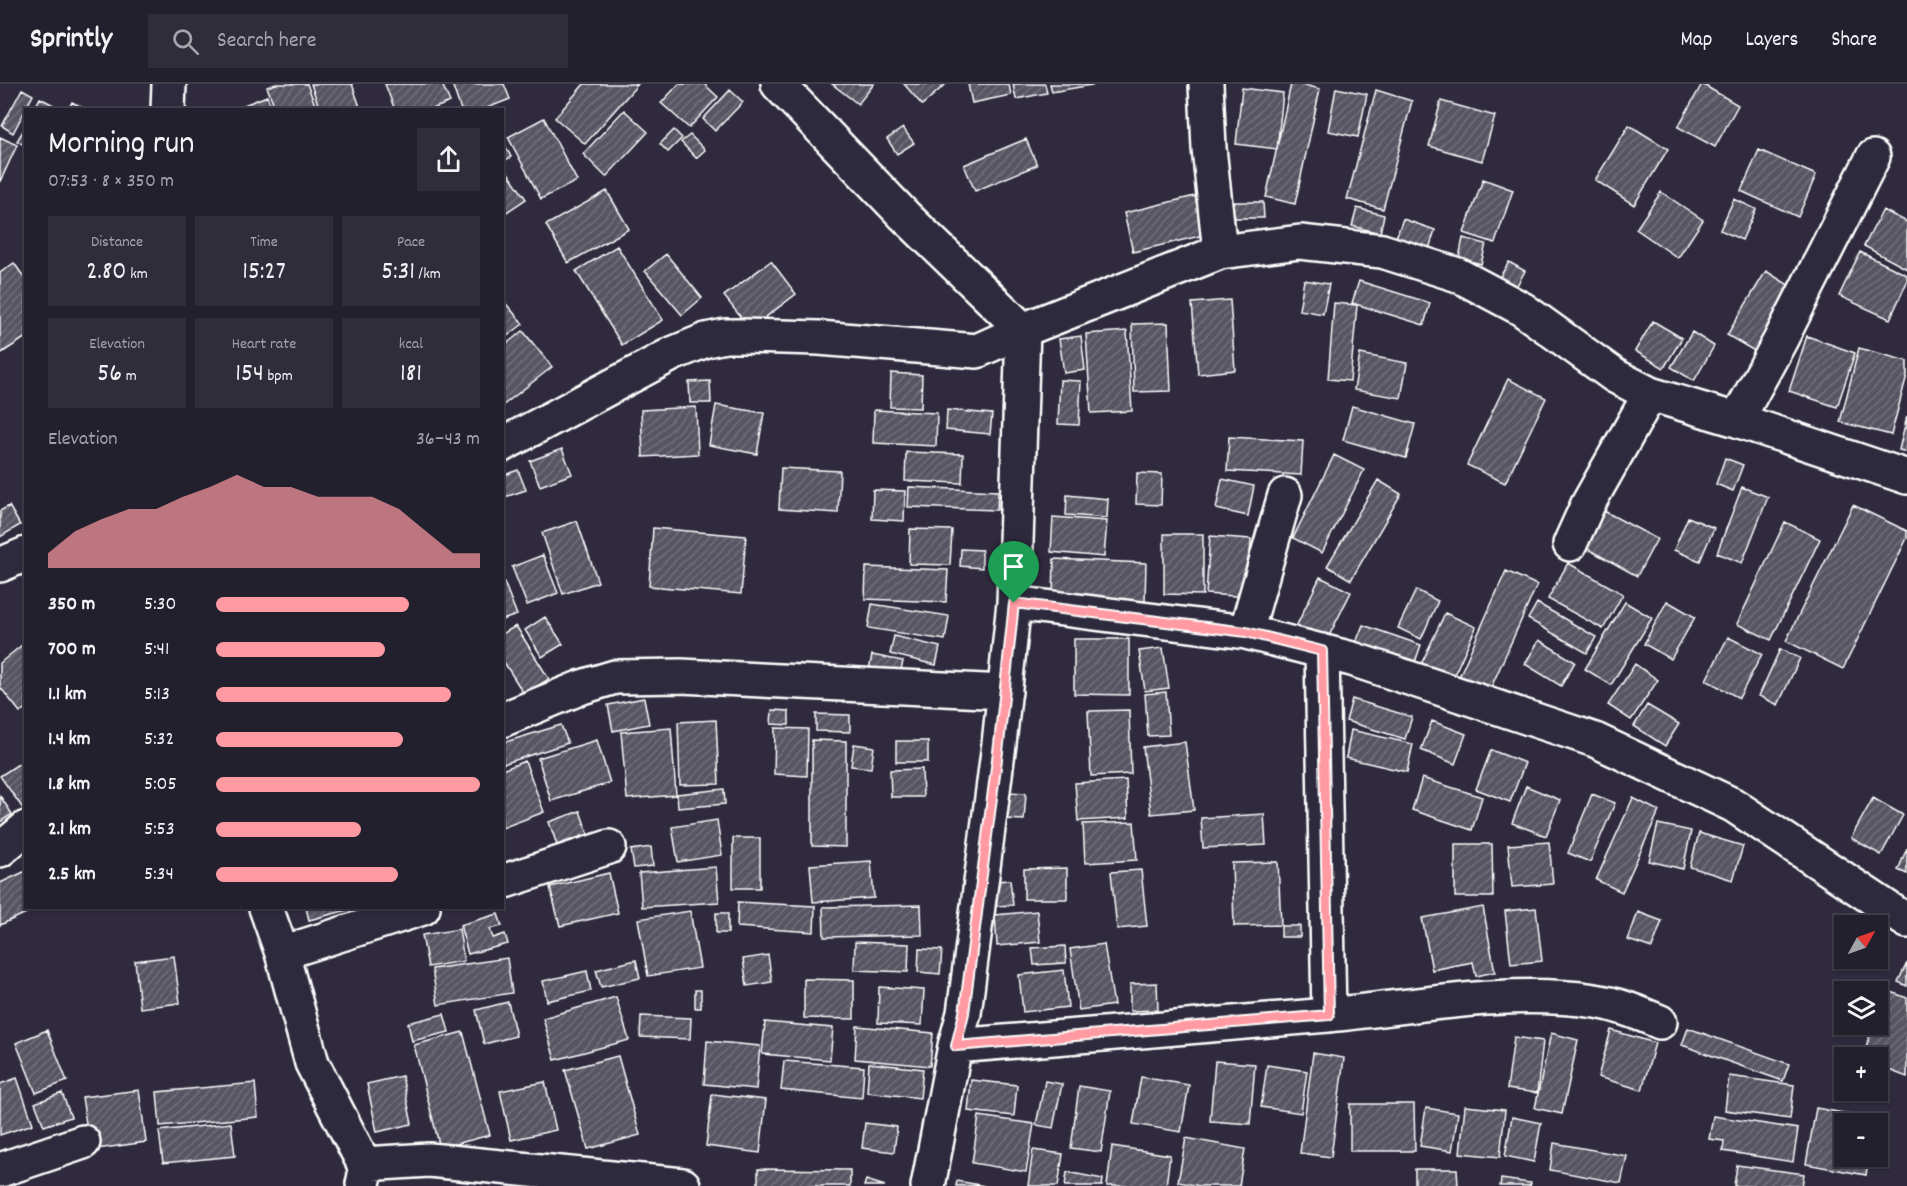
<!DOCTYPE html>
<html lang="en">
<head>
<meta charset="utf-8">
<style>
	body { margin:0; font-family:Dekko,sans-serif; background:#2f2d3a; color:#f1f3f6; height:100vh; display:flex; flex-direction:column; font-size:22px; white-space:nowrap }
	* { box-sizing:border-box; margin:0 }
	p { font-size:20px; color:#a3a3aa }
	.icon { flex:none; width:33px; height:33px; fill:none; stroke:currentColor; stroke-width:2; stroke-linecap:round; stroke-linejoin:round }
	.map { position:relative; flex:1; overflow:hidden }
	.panel { position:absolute; left:24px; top:24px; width:480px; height:801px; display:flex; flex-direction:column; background:#23202e; border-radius:0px; box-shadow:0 2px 4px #0004,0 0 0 2px #403e4a }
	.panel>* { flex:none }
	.needle { width:39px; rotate:50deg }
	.fabs { position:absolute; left:1834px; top:831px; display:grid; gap:12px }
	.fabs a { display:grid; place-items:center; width:54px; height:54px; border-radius:0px; background:#23202e; box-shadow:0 2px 4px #0004,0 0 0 2px #403e4a; font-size:30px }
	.pin { position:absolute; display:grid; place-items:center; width:51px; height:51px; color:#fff; margin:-62px -26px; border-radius:50% 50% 50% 0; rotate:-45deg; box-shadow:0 0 6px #0007 }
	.pin .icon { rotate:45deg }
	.round { display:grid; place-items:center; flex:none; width:63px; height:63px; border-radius:0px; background:#2f2d3a }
	.headline { display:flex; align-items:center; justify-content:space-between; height:102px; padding:0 24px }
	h1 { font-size:33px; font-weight:600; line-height:45px }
	.stats { display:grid; grid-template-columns:repeat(3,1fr); gap:9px; height:102px; padding:6px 24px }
	.stats div { display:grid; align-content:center; border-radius:0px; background:#2f2d3a; text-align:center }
	.stats b { font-size:26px; font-weight:600 }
	.stats small { font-size:16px; font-weight:400 }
	.stats p { font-size:16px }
	.chart { height:168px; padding:12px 24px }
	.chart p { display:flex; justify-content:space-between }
	.chart svg { width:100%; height:108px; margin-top:6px; fill:#ff9aa2; opacity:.7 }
	ul { padding:0 24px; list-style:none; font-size:20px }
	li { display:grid; grid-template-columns:96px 72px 1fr; align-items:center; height:45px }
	li i { height:15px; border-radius:8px; background:#ff9aa2 }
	header { display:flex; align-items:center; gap:36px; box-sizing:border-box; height:84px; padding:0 30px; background:#23202e; border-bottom:2px solid #403e4a }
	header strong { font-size:28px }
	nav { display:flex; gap:33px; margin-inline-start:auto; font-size:21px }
	.search { width:420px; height:54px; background:#2f2d3a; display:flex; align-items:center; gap:15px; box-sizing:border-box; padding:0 21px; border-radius:0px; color:#a3a3aa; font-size:22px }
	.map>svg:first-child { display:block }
</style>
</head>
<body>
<header>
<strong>Sprintly</strong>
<div class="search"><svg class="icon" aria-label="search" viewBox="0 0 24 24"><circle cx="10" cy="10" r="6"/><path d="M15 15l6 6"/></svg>Search here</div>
<nav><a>Map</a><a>Layers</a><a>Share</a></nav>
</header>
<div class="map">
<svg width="1907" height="1102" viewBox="0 0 1907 1102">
	<defs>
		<pattern id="building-hatch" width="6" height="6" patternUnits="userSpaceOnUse" patternTransform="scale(1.5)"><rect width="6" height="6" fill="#595564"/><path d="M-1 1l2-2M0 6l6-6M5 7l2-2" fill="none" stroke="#726e7b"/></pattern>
	</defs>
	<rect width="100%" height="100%" fill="#2f2a3d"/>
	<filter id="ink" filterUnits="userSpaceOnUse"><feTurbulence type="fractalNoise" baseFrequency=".0167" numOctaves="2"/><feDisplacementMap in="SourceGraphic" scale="12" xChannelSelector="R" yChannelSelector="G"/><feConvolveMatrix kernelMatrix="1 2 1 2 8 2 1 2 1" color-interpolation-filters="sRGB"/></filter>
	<g filter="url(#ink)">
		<path fill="url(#building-hatch)" stroke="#fff" stroke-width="1.5" d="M276,0H307L317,26H276L267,3Z
			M311,0H352L361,26H320Z
			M385,0H442L450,18L430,26H395Z
			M452,0H504L510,15L482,26H461Z
			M584,0H638L585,60L555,34Z
			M679,0H704L718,13L689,44L661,19Z
			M832,0H874L858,20Z
			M904,0H946L922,21Z
			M968,0H1009L1011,11L972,19Z
			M1013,0H1045L1047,9L1016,15Z
			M1050,0H1097L1052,8Z
			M1291,0H1300L1320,5L1295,120L1266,113Z
			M1702,0L1738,21L1715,63L1678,43Z
			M1242,4L1283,9L1277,65L1236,60Z
			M1336,4L1367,10L1358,53L1328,47Z
			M22,5L33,11L13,49L2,42Z
			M730,6L743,18L715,47L703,35Z
			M1376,6L1412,17L1383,125L1347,115Z
			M267,12L273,26H246L244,21Z
			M40,14L63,26H34Z
			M1441,17L1495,32L1482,77L1429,62Z
			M72,18L85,25V26H68Z
			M624,26L648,48L606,93L583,70Z
			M544,34L577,97L541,115L508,53Z
			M1629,41L1668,65L1634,121L1595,96Z
			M26,42V62L17,57Z
			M903,44L914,59L897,70L887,55Z
			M674,46L682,54L668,68L660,60Z
			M690,51L705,66L696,74L681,58Z
			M0,53L17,61L0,98Z
			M502,55L511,73L502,78Z
			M1026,55L1037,81L975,107L964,81Z
			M1759,66L1816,91L1798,133L1741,107Z
			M502,80L526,115L502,131Z
			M1483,95L1513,106L1495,159L1464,149Z
			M607,107L629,145L568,179L546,141Z
			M1661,108L1703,136L1678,174L1636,145Z
			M1195,112L1204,151L1133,168L1124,129Z
			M1734,115L1756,125L1742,156L1720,146Z
			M1229,118H1263L1264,134H1229Z
			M1357,124L1384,131L1380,149L1352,142Z
			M1883,126L1907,138V185L1864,162Z
			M1403,135L1435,146L1428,168L1395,156Z
			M1463,154L1486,160L1481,180L1459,174Z
			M617,162L663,236L622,261L576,187Z
			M1860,168L1907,191V198L1890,235L1839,212Z
			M666,170L702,214L682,231L645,187Z
			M771,177L796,210L750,245L724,212Z
			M1509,178L1525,187L1516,203L1499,194Z
			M14,179L26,196V253L0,270V189Z
			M1766,187L1795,205L1756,268L1727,251Z
			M1304,196L1329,200L1323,230L1299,226Z
			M1359,197L1430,219L1424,241L1352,219Z
			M502,215L523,240L502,256Z
			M1230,216L1235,286L1198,290L1192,219Z
			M1334,219L1357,221L1350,297L1328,295Z
			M1653,237L1682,254L1664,284L1635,267Z
			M1168,239L1171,307L1134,308L1132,240Z
			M523,247L552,283L502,322V263Z
			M1127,247L1132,327L1091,329L1086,250Z
			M1692,248L1714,262L1694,297L1671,283Z
			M1081,252L1085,286L1064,289L1059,255Z
			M1807,252L1855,269L1837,323L1789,307Z
			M1859,264L1907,277V291L1891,351L1840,338Z
			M1360,270L1407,279L1401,314L1354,306Z
			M891,289L922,291L921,324L890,323Z
			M1508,295L1546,314L1505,399L1467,381Z
			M1060,296L1081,297L1079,341L1058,340Z
			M710,297L711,319H690L689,298Z
			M716,321L764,329L757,370L709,361Z
			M1352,322L1415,340L1406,374L1343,356Z
			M696,323L698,370L643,373L641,326Z
			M874,326L937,329L936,362L873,359Z
			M947,326L992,330L990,350L946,346Z
			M1907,332V368L1899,366Z
			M1229,353L1303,357L1301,391L1227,387Z
			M562,365L572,390L540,402L530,377Z
			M906,368L963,370L962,399L905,397Z
			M1334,371L1364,386L1322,469L1293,454Z
			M1725,374L1743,381L1733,407L1716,400Z
			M781,384L840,387L838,429L779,425Z
			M518,386L526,406L502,414V392Z
			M1137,389L1162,390L1161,421L1136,420Z
			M1222,395L1254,402L1248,432L1216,425Z
			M1378,396L1401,410L1351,496L1327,482Z
			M909,403L998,407L997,426L908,423Z
			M1742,403L1768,413L1742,479L1717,469Z
			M873,406L905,407L904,437L872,435Z
			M1067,411L1108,415L1107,434L1066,431Z
			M1853,421L1907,447V454L1843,585L1786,557Z
			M9,422L20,441L0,453V427Z
			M1604,427L1657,455L1637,492L1584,463Z
			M1053,433L1107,437L1104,473L1051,468Z
			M1688,433L1714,444L1700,477L1674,466Z
			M577,437L598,498L563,510L542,449Z
			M1785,438L1820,455L1771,556L1737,540Z
			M653,444L746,452L741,510L649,502Z
			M910,445L952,446L950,481L909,480Z
			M1164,450H1203V511L1164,510Z
			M1210,452L1251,455L1248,513L1206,510Z
			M961,465L982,466V484L960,482Z
			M543,471L558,509L527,521L512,483Z
			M1054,475L1146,479L1145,517L1053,514Z
			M1568,479L1623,510L1603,545L1548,515Z
			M866,483L948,486L946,518L865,515Z
			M1506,487L1537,501L1489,608L1458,595Z
			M502,493L517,531L502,536Z
			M1320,493L1351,508L1325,560L1295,545Z
			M1416,506L1438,517L1421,555L1398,544Z
			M1667,517L1695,533L1671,575L1644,560Z
			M1625,518L1652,534L1611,601L1585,585Z
			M1537,519L1596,553L1587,569L1528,535Z
			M872,520L949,532L945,556L868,544Z
			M1445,529L1476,543L1449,602L1418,587Z
			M545,533L563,560L542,573L525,546Z
			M1363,541L1421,561L1414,581L1355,561Z
			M516,542L549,595L524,610L502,575V550Z
			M894,552L940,563L936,581L890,570Z
			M1728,553L1762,570L1739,614L1706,596Z
			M1074,555H1129V611L1074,610Z
			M1539,556L1575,578L1561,602L1525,580Z
			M22,561L26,565V624L20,628L0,603V579Z
			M1163,564L1169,604L1145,607L1139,567Z
			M1780,565L1800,574L1778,621L1759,612Z
			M872,571L903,577L899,596L868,591Z
			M1635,580L1658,596L1631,636L1608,621Z
			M1166,608L1169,651L1148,652L1145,610Z
			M644,614L649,640L613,647L608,621Z
			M1352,615L1412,633L1405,655L1346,637Z
			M1647,621L1679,640L1665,662L1634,642Z
			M772,626L789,627V641L771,640Z
			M1129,626L1131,690L1091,692L1088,627Z
			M816,630L850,631V648L816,647Z
			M716,636L719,700L680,701L678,638Z
			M1432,637L1466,650L1455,680L1421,666Z
			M561,641L568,659L503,680L502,659Z
			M671,644L676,711L627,715L621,648Z
			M775,644L808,645L807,692L774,690Z
			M1351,646L1413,660L1407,688L1346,674Z
			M597,656L610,699L551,717L538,674Z
			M812,656L846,657V763L812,762Z
			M896,657H928V678H896Z
			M1185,658L1194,726L1151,730L1143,663Z
			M854,660L874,663L871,684L851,682Z
			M1491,666L1525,679L1510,718L1476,705Z
			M26,675V725L24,726L0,692Z
			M525,677L544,728L502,744V686Z
			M922,685L923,713H891L890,686Z
			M1422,694L1482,713L1472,746L1412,726Z
			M1126,696L1128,734L1078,737L1075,699Z
			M1526,702L1560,716L1546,752L1512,739Z
			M724,705L725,720L678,724L677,710Z
			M1007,708L1026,709L1024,736L1005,735Z
			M1592,710L1615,719L1590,778L1568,769Z
			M0,712L12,730L0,738Z
			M1633,714L1659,727L1622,808L1596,796Z
			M1873,714L1903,731L1881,771L1851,754Z
			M580,727L588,750L557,761L549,738Z
			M1264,730L1266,761L1203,764L1201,734Z
			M717,736L722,771L678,778L672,743Z
			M1134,738L1137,776L1085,779L1083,740Z
			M1658,740L1691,747L1683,785L1649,777Z
			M1699,749L1743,762L1733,796L1690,783Z
			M733,754H760V804H733Z
			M1549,758L1553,800L1512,803L1508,761Z
			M1455,760H1492L1493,813H1455Z
			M651,763L653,782L634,784L631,766Z
			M1907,764V790L1898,786Z
			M871,777L874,814L813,818L810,781Z
			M1278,778L1281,841L1234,842L1232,779Z
			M716,783L719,818L642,823L639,789Z
			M1067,784V815H1024V785Z
			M1141,786L1147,842L1117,845L1111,788Z
			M26,787V824H37L0,841V799Z
			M609,789L618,829L560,842L550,803Z
			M1010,796L1013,821L996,822L994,797Z
			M738,818L815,822L814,848L737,843Z
			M921,821L922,851L824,853L823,823Z
			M1483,823L1495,888L1476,892L1473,878L1432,886L1422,834Z
			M306,824H355L309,836Z
			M1536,824L1542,877L1511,880L1505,827Z
			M690,827L700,884L648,892L638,835Z
			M1037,827L1040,858L997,862L995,831Z
			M1638,828L1662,837L1652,864L1628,856Z
			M716,829H728V849H716Z
			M498,830L502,842L490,845L493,854L505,850L508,860L468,870L460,841Z
			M1281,842H1300V853H1281Z
			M459,845L464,877L428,883L422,851Z
			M855,858L909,860L908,888L854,886Z
			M1104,860L1114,921L1079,926L1070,865Z
			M1065,862L1066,879L1034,881L1032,864Z
			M919,865L942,866L940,890L918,888Z
			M768,871L772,898L747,902L743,875Z
			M174,872L180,919L140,924L135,877Z
			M507,874L512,909L438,921L432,885Z
			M636,876L640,894L601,903L596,886Z
			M1907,879V902L1898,898Z
			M1064,886L1068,923L1023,928L1019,891Z
			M587,887L591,907L547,917L543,897Z
			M804,895L854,896V935L804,934Z
			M1157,899L1158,926L1130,927V900Z
			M879,903L924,906L922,941L878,939Z
			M695,906H701V924H695Z
			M1886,906L1907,914V993L1878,982V974H1862L1874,940H1878V928Z
			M616,913L629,956L555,976L543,934Z
			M508,918L516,952L484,960L476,926Z
			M444,930L449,948L412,957L408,939Z
			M641,932L691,934L690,955L640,953Z
			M765,938L833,944L830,976L762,970Z
			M857,942L933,949L930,982L855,975Z
			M1688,944L1789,980L1783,997L1682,961Z
			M47,946L67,997L36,1009L16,959Z
			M1611,946L1655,959L1642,1006L1598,993Z
			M463,948L490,1051L440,1064L414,961Z
			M1551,949L1578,956L1562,1030L1535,1024Z
			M1514,953L1543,957L1537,1009L1507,1005Z
			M707,957L760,962L756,1005L704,1000Z
			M1313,969L1344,974L1331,1073L1300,1069Z
			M618,972L640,1051L588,1065L565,986Z
			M784,977L864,983L862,1014L781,1006Z
			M1215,977L1255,980L1250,1040L1210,1037Z
			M869,979L923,985L920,1014L867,1008Z
			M1267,981L1307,987L1301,1029L1261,1023Z
			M402,992L412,1040L377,1048L367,1000Z
			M1729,992L1794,1001L1790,1035L1725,1026Z
			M1141,993L1189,1001L1181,1048L1133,1040Z
			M17,994L33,1040L0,1051V1000Z
			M971,996L1017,1001L1014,1032L968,1027Z
			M1045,997L1062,1000L1053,1044L1036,1041Z
			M545,998L556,1046L511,1056L500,1007Z
			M255,999L258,1033L160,1042L157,1008Z
			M1079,1002L1110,1007L1101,1068L1071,1064Z
			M139,1006L146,1058L90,1066L82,1013Z
			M62,1009L71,1033L44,1042L35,1019Z
			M712,1010L766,1016L760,1069L706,1062Z
			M1350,1020H1414L1415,1067H1350Z
			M1465,1022L1505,1026L1500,1073L1460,1069Z
			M1426,1024L1458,1029L1452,1067L1420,1062Z
			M1816,1024L1876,1035L1875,1040H1845V1072H1869L1866,1091L1806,1080Z
			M979,1032L1034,1040L1026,1088L972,1079Z
			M1713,1032L1798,1045L1793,1078L1723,1067L1724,1057L1709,1055Z
			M1512,1033L1541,1039L1534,1078L1505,1072Z
			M231,1039L235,1072L163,1079L159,1047Z
			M865,1039L897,1043L894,1068L862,1064Z
			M1186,1054L1245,1065L1239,1102H1200L1178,1098Z
			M1554,1059L1627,1072L1621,1099L1550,1086Z
			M1112,1062L1170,1071L1166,1102H1107Z
			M1033,1066L1063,1070L1058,1102H1028Z
			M1737,1081L1804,1090L1802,1102H1734Z
			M758,1085L850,1086V1102H758Z
			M1415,1085H1457L1458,1102H1415Z
			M1067,1088L1103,1095L1102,1102H1065Z
			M1501,1095L1531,1099L1530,1102H1500Z
			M866,1096L885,1102H864Z
			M957,1097L985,1102H956Z"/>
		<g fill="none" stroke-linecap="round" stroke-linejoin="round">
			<defs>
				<path id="street" d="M778,0L904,131L1023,246L1014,519L999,660L964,929L955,962L928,1102
					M1206,0L1209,64L1220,168
					M168,26L169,0
					M1737,336L1781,255L1873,73
					M502,361L672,270L706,256L725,252H742L819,254L977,267L1023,246L1220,168L1300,158L1382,167L1458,191L1522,225L1615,292L1650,310L1737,336L1907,393
					M1570,460L1588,420L1650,310
					M0,481L26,470
					M1014,519L1246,548L1352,575L1595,656L1733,721L1907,837
					M1246,548L1285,411
					M1322,567L1329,931
					M502,636L582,603L615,593L681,592L1005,608
					M0,766L26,744
					M502,798L609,763
					M266,824L282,869L312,979L364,1080L365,1091L363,1100
					M282,869L423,824
					M955,962C1079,952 1204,942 1328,931C1415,923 1508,904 1595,917C1617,920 1639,929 1660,938
					M364,1080L429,1076L683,1101
					M0,1086L83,1058"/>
			</defs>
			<use href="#street" stroke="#fff" stroke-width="38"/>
			<use href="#street" stroke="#2f2a3d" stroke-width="33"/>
		</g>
	</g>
	<g fill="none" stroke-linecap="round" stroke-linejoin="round" filter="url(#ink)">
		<defs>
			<path id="route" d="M1014,519L1246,548L1322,567L1329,931L956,962L964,929L999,660Z"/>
		</defs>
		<use href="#route" stroke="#fff" stroke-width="12"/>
		<use href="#route" stroke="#ff9aa2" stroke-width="8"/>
	</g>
</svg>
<div class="fabs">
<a><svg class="needle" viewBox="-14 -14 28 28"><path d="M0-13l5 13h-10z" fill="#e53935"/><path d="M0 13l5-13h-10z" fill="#a3a3aa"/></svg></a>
<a><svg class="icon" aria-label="layers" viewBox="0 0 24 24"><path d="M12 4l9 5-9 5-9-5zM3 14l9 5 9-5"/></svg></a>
<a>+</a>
<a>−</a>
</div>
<div class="pin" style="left:1014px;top:519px;background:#1e9e55"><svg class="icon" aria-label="arrive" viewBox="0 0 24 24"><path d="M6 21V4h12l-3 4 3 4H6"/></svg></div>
<section class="panel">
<div class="headline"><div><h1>Morning run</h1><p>07:53 · 8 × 350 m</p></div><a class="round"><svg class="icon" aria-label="share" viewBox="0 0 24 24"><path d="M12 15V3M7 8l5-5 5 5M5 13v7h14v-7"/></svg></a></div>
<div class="stats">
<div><p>Distance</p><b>2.80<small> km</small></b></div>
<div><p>Time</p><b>15:27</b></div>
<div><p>Pace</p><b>5:31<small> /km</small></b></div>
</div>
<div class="stats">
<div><p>Elevation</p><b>56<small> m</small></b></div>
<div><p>Heart rate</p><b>154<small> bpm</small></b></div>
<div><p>kcal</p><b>181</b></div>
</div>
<div class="chart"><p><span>Elevation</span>36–43 m</p>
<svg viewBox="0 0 160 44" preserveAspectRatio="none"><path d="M0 44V38L10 29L20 24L30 20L40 20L50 15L60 11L70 6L80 11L90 11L100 15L110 15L120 15L130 20L140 29L150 38L160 38V44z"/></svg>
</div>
<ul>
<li><b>350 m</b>5:30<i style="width:73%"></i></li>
<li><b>700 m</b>5:41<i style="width:64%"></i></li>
<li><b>1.1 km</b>5:13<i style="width:89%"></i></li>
<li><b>1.4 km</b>5:32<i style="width:71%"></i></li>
<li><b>1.8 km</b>5:05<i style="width:100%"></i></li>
<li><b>2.1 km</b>5:53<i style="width:55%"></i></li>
<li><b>2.5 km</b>5:34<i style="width:69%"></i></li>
</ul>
</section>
</div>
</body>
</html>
